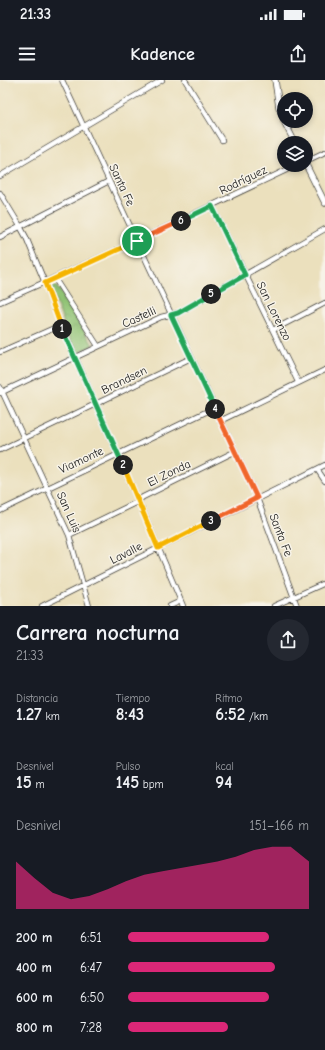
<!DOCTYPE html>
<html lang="es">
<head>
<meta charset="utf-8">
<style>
	body { margin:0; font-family:"Comic Neue",sans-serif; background:#242831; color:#f1f3f6; height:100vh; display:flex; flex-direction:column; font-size:15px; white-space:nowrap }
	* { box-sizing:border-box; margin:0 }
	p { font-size:13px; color:#9ea1a6 }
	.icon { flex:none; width:22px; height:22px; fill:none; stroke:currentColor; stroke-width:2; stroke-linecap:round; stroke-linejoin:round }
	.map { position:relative; height:526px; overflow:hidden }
	.side { display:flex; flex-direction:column; background:#171b24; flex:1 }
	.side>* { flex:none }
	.fabs { position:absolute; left:277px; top:12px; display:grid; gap:8px }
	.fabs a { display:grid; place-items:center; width:36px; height:36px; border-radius:50%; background:#171b24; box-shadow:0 2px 6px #0003; font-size:20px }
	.pin { position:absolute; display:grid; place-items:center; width:34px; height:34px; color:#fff; margin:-17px; border:2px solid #fff; border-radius:50%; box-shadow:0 1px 4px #0007 }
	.km { position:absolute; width:20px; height:20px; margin:-10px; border-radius:50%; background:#222; color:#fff; font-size:11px; line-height:20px; text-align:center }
	.round { display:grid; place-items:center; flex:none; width:42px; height:42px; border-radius:21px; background:#242831 }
	.overview { display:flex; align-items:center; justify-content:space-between; height:68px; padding:0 16px }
	h1 { font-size:22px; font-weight:600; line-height:30px }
	.figures { display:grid; grid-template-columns:repeat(3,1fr); gap:6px; height:68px; padding:4px 16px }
	.figures div { display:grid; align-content:center }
	.figures b { font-size:17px; font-weight:600 }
	.figures small { font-size:11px; font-weight:400 }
	.figures p { font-size:11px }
	.chart { height:112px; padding:8px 16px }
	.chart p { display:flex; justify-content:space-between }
	.chart svg { width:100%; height:72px; margin-top:4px; fill:#db2777; opacity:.7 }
	ul { padding:0 16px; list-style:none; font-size:13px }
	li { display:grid; grid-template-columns:64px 48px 1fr; align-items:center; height:30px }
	li i { height:10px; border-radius:5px; background:#db2777 }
	.status { display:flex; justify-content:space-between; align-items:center; height:28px; padding:0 20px; background:#171b24; direction:ltr }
	.status svg { height:11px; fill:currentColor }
	header { display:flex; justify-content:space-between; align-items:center; height:52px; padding:0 16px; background:#171b24; font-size:18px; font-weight:600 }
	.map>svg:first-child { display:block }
</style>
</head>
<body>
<div class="status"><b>21:33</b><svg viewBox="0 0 49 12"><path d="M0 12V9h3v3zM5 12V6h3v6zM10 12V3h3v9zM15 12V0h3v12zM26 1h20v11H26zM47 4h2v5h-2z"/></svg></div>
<header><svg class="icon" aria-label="menu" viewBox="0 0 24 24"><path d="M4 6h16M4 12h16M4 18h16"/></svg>Kadence<svg class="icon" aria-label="share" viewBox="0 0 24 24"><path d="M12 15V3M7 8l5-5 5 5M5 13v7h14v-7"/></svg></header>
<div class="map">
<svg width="325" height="526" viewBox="0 0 325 526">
	<defs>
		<pattern id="park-crowns" width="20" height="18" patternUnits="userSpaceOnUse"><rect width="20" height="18" fill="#90c374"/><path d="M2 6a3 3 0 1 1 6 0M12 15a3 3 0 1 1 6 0" fill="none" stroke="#7ca764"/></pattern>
	</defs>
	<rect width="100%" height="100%" fill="#f7f3e8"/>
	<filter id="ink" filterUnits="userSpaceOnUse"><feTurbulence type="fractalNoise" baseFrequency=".025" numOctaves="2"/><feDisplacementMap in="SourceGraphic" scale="8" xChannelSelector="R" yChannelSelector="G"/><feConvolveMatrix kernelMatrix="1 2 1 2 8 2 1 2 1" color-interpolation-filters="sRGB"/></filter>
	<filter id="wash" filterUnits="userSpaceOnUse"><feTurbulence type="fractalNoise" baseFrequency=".012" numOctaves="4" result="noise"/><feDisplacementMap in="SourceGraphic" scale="16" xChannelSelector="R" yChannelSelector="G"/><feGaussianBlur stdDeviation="0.9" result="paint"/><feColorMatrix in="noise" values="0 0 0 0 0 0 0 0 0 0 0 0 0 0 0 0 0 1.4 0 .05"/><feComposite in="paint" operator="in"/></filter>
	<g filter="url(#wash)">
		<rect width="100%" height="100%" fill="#ebe0bd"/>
		<path fill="url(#park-crowns)" stroke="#567048" d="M54,205L60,210L93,265L76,274L52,213V207Z"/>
	</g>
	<g filter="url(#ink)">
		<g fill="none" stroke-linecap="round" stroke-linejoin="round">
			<defs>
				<path id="minor" d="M62,0L257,418L297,526
					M185,0L222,60
					M306,81L325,72
					M0,96L162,0
					M0,113L20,146L26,157L45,203L61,245L138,420L183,526
					M212,126L298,302
					M0,157L109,101
					M55,199L98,266
					M0,222L137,161L297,85
					M273,250L325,223
					M0,272L61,245
					M0,307L69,455L89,526
					M0,313L161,237L178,233L325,149
					M220,341L325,290
					M0,370L191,278
					M317,389L325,401
					M0,431L214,328
					M69,455L135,423L143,417L234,372
					M42,526L325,385
					M170,526L181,521
					M274,526L325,503"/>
				<path id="tertiary" d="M275,0L279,27L284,40
					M284,41L295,63
					M306,85L325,123"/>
			</defs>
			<use href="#minor" stroke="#3b3934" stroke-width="6"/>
			<use href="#tertiary" stroke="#3b3934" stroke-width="7"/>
			<use href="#minor" stroke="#fff" stroke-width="4.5"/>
			<use href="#tertiary" stroke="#fff" stroke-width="5.5"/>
		</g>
	</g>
	<g fill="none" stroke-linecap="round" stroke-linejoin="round" filter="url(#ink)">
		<defs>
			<path id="split-1" d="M62,249L45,203L137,161"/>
			<path id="split-2" d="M62,249L123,385"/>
			<path id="split-3" d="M123,385L158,468L211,441"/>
			<path id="split-4" d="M211,441L257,418L215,329"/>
			<path id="split-5" d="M211,214L178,233L171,235L215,329"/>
			<path id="split-6" d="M181,141L212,126L245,195L211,214"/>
			<path id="split-7" d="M137,161L181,141"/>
		</defs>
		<use href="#split-1" stroke="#fff" stroke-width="8"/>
		<use href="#split-2" stroke="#fff" stroke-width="8"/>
		<use href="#split-3" stroke="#fff" stroke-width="8"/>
		<use href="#split-4" stroke="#fff" stroke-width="8"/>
		<use href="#split-5" stroke="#fff" stroke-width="8"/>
		<use href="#split-6" stroke="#fff" stroke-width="8"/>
		<use href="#split-7" stroke="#fff" stroke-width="8"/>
		<use href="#split-1" stroke="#f5b400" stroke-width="5"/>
		<use href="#split-2" stroke="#22a559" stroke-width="5"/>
		<use href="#split-3" stroke="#f5b400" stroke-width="5"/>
		<use href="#split-4" stroke="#f0652b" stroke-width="5"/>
		<use href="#split-5" stroke="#22a559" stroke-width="5"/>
		<use href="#split-6" stroke="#22a559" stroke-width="5"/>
		<use href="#split-7" stroke="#f0652b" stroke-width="5"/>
	</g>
	<g text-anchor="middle" stroke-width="3" stroke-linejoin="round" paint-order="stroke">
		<g font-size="12" fill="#1c1c1c" stroke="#f7f3e8">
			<text transform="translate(243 100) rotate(-26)" y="4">Rodríguez</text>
			<text transform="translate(122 105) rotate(65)" y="4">Santa Fe</text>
			<text transform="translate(274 231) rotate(64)" y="4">San Lorenzo</text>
			<text transform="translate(139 237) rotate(-24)" y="4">Castelli</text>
			<text transform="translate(124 300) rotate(-26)" y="4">Brandsen</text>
			<text transform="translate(81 380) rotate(-25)" y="4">Viamonte</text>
			<text transform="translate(169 393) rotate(-26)" y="4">El Zonda</text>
			<text transform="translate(69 432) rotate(66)" y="4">San Luis</text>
			<text transform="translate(281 455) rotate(69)" y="4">Santa Fe</text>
			<text transform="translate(126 473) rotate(-27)" y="4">Lavalle</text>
		</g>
	</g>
</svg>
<div class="fabs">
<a><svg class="icon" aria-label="locate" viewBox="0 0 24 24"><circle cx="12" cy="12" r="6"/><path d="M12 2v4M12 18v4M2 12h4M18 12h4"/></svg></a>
<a><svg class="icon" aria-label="layers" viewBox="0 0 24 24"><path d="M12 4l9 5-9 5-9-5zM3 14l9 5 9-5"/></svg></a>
</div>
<div class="pin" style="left:137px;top:161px;background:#1e9e55"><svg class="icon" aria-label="arrive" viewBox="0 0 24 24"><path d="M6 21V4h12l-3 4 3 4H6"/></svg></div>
<b class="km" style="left:62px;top:249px">1</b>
<b class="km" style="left:123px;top:385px">2</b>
<b class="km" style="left:211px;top:441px">3</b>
<b class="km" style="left:215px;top:329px">4</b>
<b class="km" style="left:211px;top:214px">5</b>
<b class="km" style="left:181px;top:141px">6</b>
</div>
<section class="side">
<div class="overview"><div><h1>Carrera nocturna</h1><p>21:33</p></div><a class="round"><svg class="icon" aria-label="share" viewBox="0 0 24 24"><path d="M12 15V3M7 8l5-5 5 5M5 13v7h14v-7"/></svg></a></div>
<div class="figures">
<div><p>Distancia</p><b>1.27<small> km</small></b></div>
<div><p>Tiempo</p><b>8:43</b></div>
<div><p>Ritmo</p><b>6:52<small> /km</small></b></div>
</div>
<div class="figures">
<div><p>Desnivel</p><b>15<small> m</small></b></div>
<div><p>Pulso</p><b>145<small> bpm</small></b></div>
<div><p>kcal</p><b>94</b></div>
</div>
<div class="chart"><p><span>Desnivel</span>151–166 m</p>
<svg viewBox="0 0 160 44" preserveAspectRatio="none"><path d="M0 44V15L10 25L20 34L30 38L40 36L50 32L60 27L70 23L80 21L90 19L100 17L110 15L120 12L130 8L140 6L150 6L160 15V44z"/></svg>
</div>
<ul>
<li><b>200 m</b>6:51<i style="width:78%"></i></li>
<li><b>400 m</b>6:47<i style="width:81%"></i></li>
<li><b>600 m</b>6:50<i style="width:78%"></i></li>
<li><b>800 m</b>7:28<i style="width:55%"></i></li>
</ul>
</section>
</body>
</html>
